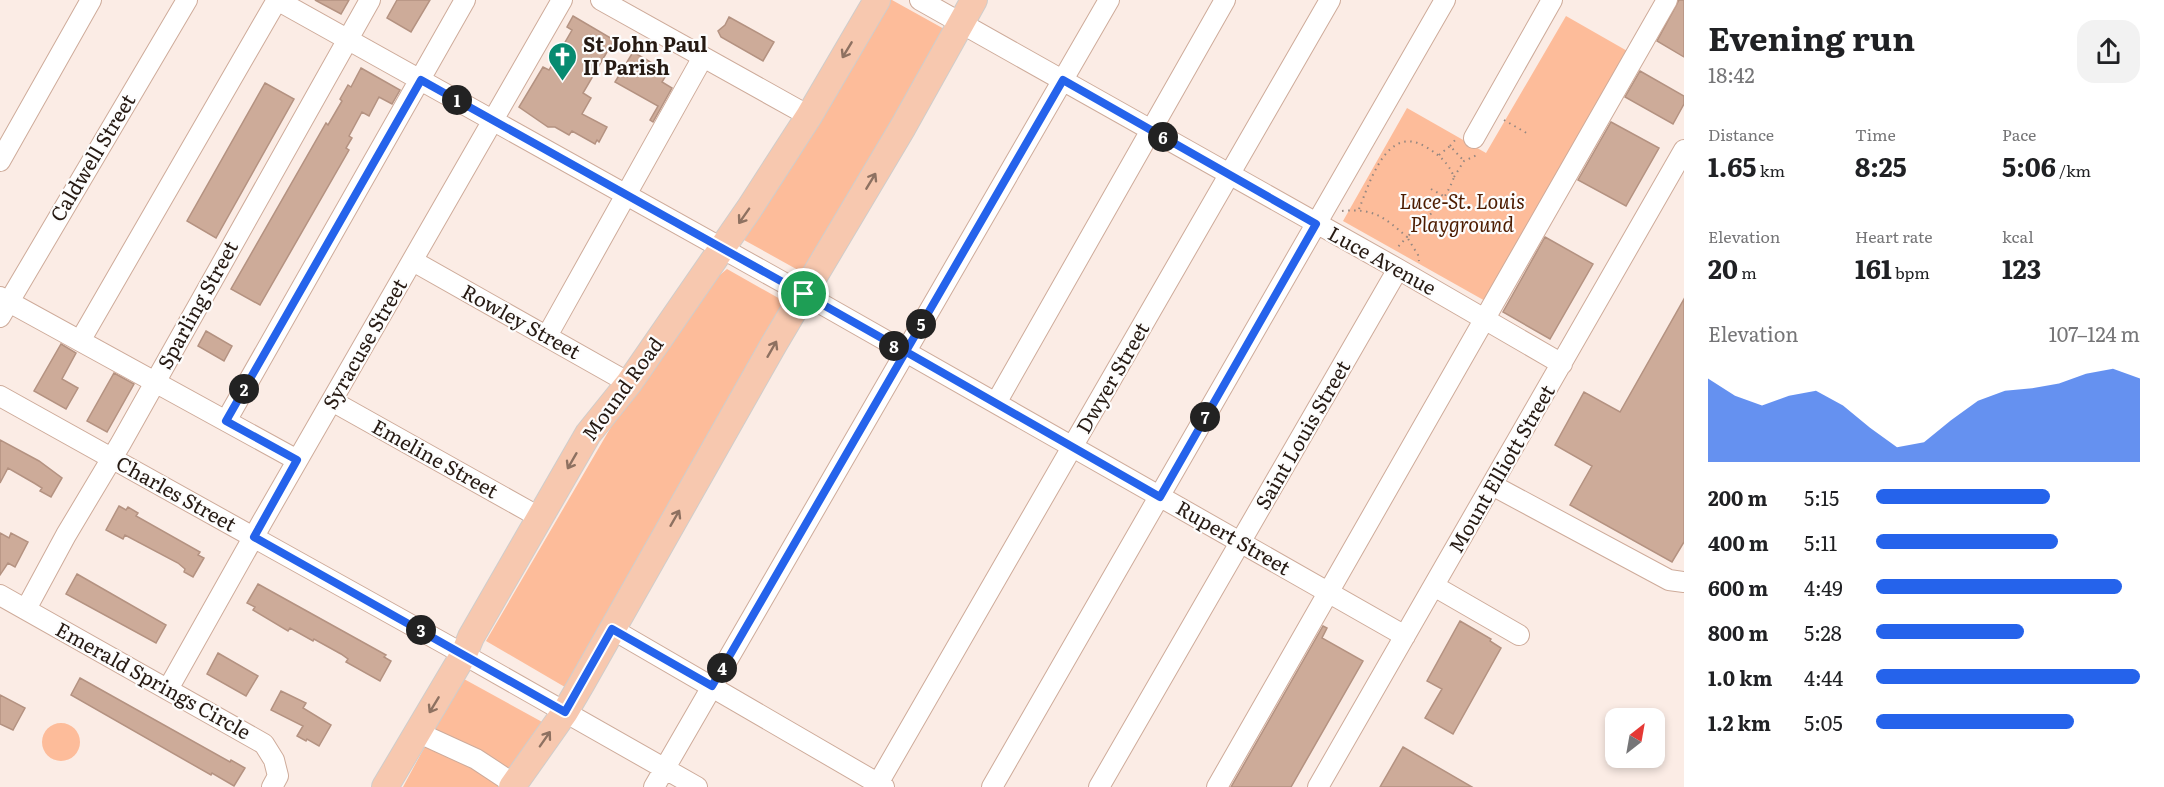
<!DOCTYPE html>
<html lang="en">
<head>
<meta charset="utf-8">
<style>
	body { margin:0; font-family:Literata,serif; background:#f2f2f2; color:#202124; height:100vh; display:flex; flex-direction:column; font-size:22px; white-space:nowrap }
	* { box-sizing:border-box; margin:0 }
	p { font-size:20px; color:#757577 }
	.icon { flex:none; width:33px; height:33px; fill:none; stroke:currentColor; stroke-width:2; stroke-linecap:round; stroke-linejoin:round }
	.map { position:relative; flex:1; overflow:hidden }
	.details { display:flex; flex-direction:column; background:#fff; width:480px }
	.details>* { flex:none }
	.needle { width:39px; rotate:31deg }
	.fabs { position:absolute; left:1605px; top:708px; display:grid; gap:12px }
	.fabs a { display:grid; place-items:center; width:60px; height:60px; border-radius:12px; background:#fff; box-shadow:0 3px 9px #0003; font-size:30px }
	.pin { position:absolute; display:grid; place-items:center; width:51px; height:51px; color:#fff; margin:-26px; border:3px solid #fff; border-radius:50%; box-shadow:0 2px 6px #0007 }
	.km { position:absolute; width:30px; height:30px; margin:-15px; border-radius:50%; background:#222; color:#fff; font-size:16px; line-height:30px; text-align:center }
	.round { display:grid; place-items:center; flex:none; width:63px; height:63px; border-radius:18px; background:#f2f2f2 }
	.head { display:flex; align-items:center; justify-content:space-between; height:102px; padding:0 24px }
	h1 { font-size:33px; font-weight:700; line-height:45px }
	.figures { display:grid; grid-template-columns:repeat(3,1fr); gap:9px; height:102px; padding:6px 24px }
	.figures div { display:grid; align-content:center }
	.figures b { font-size:26px; font-weight:700 }
	.figures small { font-size:16px; font-weight:400 }
	.figures p { font-size:16px }
	.chart { height:168px; padding:12px 24px }
	.chart p { display:flex; justify-content:space-between }
	.chart svg { width:100%; height:108px; margin-top:6px; fill:#2563eb; opacity:.7 }
	ul { padding:0 24px; list-style:none; font-size:20px }
	li { display:grid; grid-template-columns:96px 72px 1fr; align-items:center; height:45px }
	li i { height:15px; border-radius:8px; background:#2563eb }
	main { display:flex; flex:1; min-height:0 }
	.map>svg:first-child { display:block }
</style>
</head>
<body>
<main>
<div class="map">
<svg width="1684" height="787" viewBox="0 0 1684 787">
	<rect width="100%" height="100%" fill="#fbece5"/>
	<path fill="#fdbc9a" d="M886,0H892L946,30L807,275L744,240L747,230Z
		M1566,16L1629,52L1487,302L1343,221L1407,108L1486,153Z
		M727,269L789,304L570,690L486,641L611,427L715,279Z
		M464,679L544,723L501,787H403L437,724Z
		M42 742a19 19 0 1 1 38 0a19 19 0 1 1-38 0Z"/>
	<path fill="#cdab99" stroke="#b49281" stroke-width="1.5" d="M315,0H349L341,14Z
		M397,0H430L411,32L387,18Z
		M1679,0H1684V57L1657,41Z
		M573,16L614,40L583,93L591,98L582,114L607,127L599,142L597,140L595,144L572,131L569,135L555,127H548L519,107L543,67L549,70L572,30L567,27Z
		M729,17L774,42L763,61L721,37L718,31L725,25Z
		M633,52L668,72L662,82L672,88L653,122L650,120L658,106L615,82Z
		M361,68L400,90L392,104L379,97L369,116L362,112L349,136L352,138L346,148L349,150L260,305L231,289L326,123L328,125L342,101L340,99L348,85L351,87Z
		M1640,71L1684,96V104L1673,124L1625,97Z
		M265,83L294,99L216,238L187,221Z
		M1611,122L1659,148L1626,206L1578,180Z
		M1545,237L1593,264L1550,339L1503,312Z
		M1684,299V542L1672,562L1570,505L1592,466L1555,445L1584,392L1620,412Z
		M206,331L232,346L224,361L198,346Z
		M61,344L76,353L62,379L78,388L66,409L34,391Z
		M114,373L134,384L107,432L87,421Z
		M0,440L39,461L62,478L51,497L40,491L42,488L34,483L8,468L0,483Z
		M119,506L126,510L128,507L138,513L136,516L200,552L198,555L204,558L193,577L184,572L185,569L178,563L125,535L123,539L106,530Z
		M0,533L9,538L11,533L28,542L15,567L8,563L0,575Z
		M77,574L166,625L156,643L66,594Z
		M258,584L386,655L384,657L391,661L380,681L346,662L348,659L341,654L314,639L313,641L290,628L288,631L253,610L255,607L247,603Z
		M1460,621L1491,639L1490,641L1501,648L1453,734L1425,718L1442,689L1427,681Z
		M1323,626L1327,628L1322,638L1363,661L1291,787H1231Z
		M218,653L258,676L246,696L207,674Z
		M80,678L230,762L231,760L245,768L234,786L212,773L211,775L71,695Z
		M281,691L306,703L303,708L331,725L319,746L307,739L306,741L297,736L303,726L271,710Z
		M0,695L25,708L13,730L0,724Z
		M1403,747L1472,787H1380Z"/>
	<g fill="none" stroke-linecap="round" stroke-linejoin="round">
		<defs>
			<path id="minor" d="M277,0L804,294L1405,636
				M601,0L809,116
				M920,0L1398,269L1562,364
				M1474,138L1552,0
				M0,161L91,0
				M413,261L629,383
				M0,297L297,460
				M0,317L187,0
				M547,336L703,57
				M80,341L277,0
				M0,396L447,645L697,787
				M332,401L539,517
				M996,403L1225,0
				M226,421L465,0
				M1492,485L1669,580L1684,582
				M1434,586L1519,635
				M0,595L264,744L274,760L278,776L272,787
				M26,609L66,535L121,443L370,0
				M612,629L884,787
				M168,689L262,522L562,0
				M417,732L476,759L514,784
				M654,787L1109,0
				M876,787L1330,0
				M992,787L1445,0
				M1099,787L1398,269
				M1217,787L1667,0
				M1318,787L1684,150"/>
			<path id="major" d="M385,787L464,654L471,637L588,434L629,383L749,209L809,116L877,0
				M512,787L565,712L582,683L774,344L903,127L974,0"/>
		</defs>
		<use href="#minor" stroke="#ceab9a" stroke-width="22"/>
		<use href="#major" stroke="#cfcdcb" stroke-width="28"/>
		<path stroke="#958780" stroke-width="2" stroke-dasharray="1.5 4.5" stroke-linecap="butt" d="M1504,120L1530,135
			M1450,146L1456,139
			M1439,155L1450,146L1464,161
			M1454,177L1464,161L1477,155
			M1431,189L1445,197
			M1359,209C1370,182 1387,123 1426,147C1439,155 1448,162 1454,177C1445,203 1427,218 1407,237L1418,255L1419,261
			M1342,211C1374,208 1384,217 1407,237L1396,249"/>
		<use href="#minor" stroke="#fff" stroke-width="20"/>
		<use href="#major" stroke="#f7c8af" stroke-width="26"/>
	</g>
	<defs><path id="oneway-shaft" d="M-6 0H5M1.5-3L5.5 0L1.5 3" fill="none" stroke-width="1.6" stroke-linecap="round" stroke-linejoin="round" transform="scale(1.5)"/></defs>
	<g stroke="#8e7161">
		<use href="#oneway-shaft" transform="translate(847 50) rotate(121)"/>
		<use href="#oneway-shaft" transform="translate(871 181) rotate(-59)"/>
		<use href="#oneway-shaft" transform="translate(744 216) rotate(125)"/>
		<use href="#oneway-shaft" transform="translate(772 349) rotate(-60)"/>
		<use href="#oneway-shaft" transform="translate(572 461) rotate(120)"/>
		<use href="#oneway-shaft" transform="translate(675 518) rotate(-60)"/>
		<use href="#oneway-shaft" transform="translate(434 705) rotate(121)"/>
		<use href="#oneway-shaft" transform="translate(545 739) rotate(-55)"/>
	</g>
	<g fill="none" stroke-linecap="round" stroke-linejoin="round">
		<defs>
			<path id="route" d="M804,294L421,80L226,421L297,460L254,537L565,712L612,629L712,686L1063,80L1316,224L1160,497C1041,429 923,361 804,294"/>
		</defs>
		<use href="#route" stroke="#fff" stroke-width="12"/>
		<use href="#route" stroke="#2563eb" stroke-width="8"/>
	</g>
	<defs>
		<symbol id="church-pin" viewBox="-11 -11 22 30"><path d="M0 17L-7.5 6A9.5 9.5 0 1 1 7.5 6Z" fill="#078b70" stroke="#fdfdfd"/><path d="M-1.2-6h2.4v3.5h3.3v2.4h-3.3V6h-2.4V-.1h-3.3v-2.4h3.3Z" fill="#fff"/></symbol>
	</defs>
	<g fill-rule="evenodd">
		<use href="#church-pin" x="546" y="40" width="33" height="45"/>
	</g>
	<g text-anchor="middle" stroke-width="4.5" stroke-linejoin="round" paint-order="stroke">
		<g font-size="20" font-weight="bold" fill="#261a13" stroke="#fdfdfd" text-anchor="start">
			<text x="583" y="52">St John Paul<tspan x="583" dy="23">II Parish</tspan></text>
		</g>
		<g font-size="20" fill="#261a13" stroke="#fdfdfd">
			<text transform="translate(93 158) rotate(-59)" y="7">Caldwell Street</text>
			<text transform="translate(1382 261) rotate(29)" y="7">Luce Avenue</text>
			<text transform="translate(198 305) rotate(-61)" y="7">Sparling Street</text>
			<text transform="translate(521 322) rotate(29)" y="7">Rowley Street</text>
			<text transform="translate(365 344) rotate(-60)" y="7">Syracuse Street</text>
			<text transform="translate(1113 378) rotate(-60)" y="7">Dwyer Street</text>
			<text transform="translate(623 389) rotate(-54)" y="7">Mound Road</text>
			<text transform="translate(1303 435) rotate(-60)" y="7">Saint Louis Street</text>
			<text transform="translate(435 459) rotate(29)" y="7">Emeline Street</text>
			<text transform="translate(1502 469) rotate(-60)" y="7">Mount Elliott Street</text>
			<text transform="translate(176 494) rotate(29)" y="7">Charles Street</text>
			<text transform="translate(1233 538) rotate(30)" y="7">Rupert Street</text>
			<text transform="translate(153 681) rotate(29)" y="7">Emerald Springs Circle</text>
		</g>
		<g font-size="20" font-style="italic" fill="#4d1c00" stroke="#fdfdfd">
			<text x="1462" y="209">Luce-St. Louis<tspan x="1462" dy="23">Playground</tspan></text>
		</g>
	</g>
</svg>
<div class="fabs">
<a><svg class="needle" viewBox="-14 -14 28 28"><path d="M0-13l5 13h-10z" fill="#e53935"/><path d="M0 13l5-13h-10z" fill="#757577"/></svg></a>
</div>
<div class="pin" style="left:804px;top:294px;background:#1e9e55"><svg class="icon" aria-label="arrive" viewBox="0 0 24 24"><path d="M6 21V4h12l-3 4 3 4H6"/></svg></div>
<b class="km" style="left:457px;top:100px">1</b>
<b class="km" style="left:244px;top:389px">2</b>
<b class="km" style="left:421px;top:630px">3</b>
<b class="km" style="left:722px;top:668px">4</b>
<b class="km" style="left:921px;top:324px">5</b>
<b class="km" style="left:1163px;top:137px">6</b>
<b class="km" style="left:1205px;top:417px">7</b>
<b class="km" style="left:894px;top:346px">8</b>
</div>
<section class="details">
<div class="head"><div><h1>Evening run</h1><p>18:42</p></div><a class="round"><svg class="icon" aria-label="share" viewBox="0 0 24 24"><path d="M12 15V3M7 8l5-5 5 5M5 13v7h14v-7"/></svg></a></div>
<div class="figures">
<div><p>Distance</p><b>1.65<small> km</small></b></div>
<div><p>Time</p><b>8:25</b></div>
<div><p>Pace</p><b>5:06<small> /km</small></b></div>
</div>
<div class="figures">
<div><p>Elevation</p><b>20<small> m</small></b></div>
<div><p>Heart rate</p><b>161<small> bpm</small></b></div>
<div><p>kcal</p><b>123</b></div>
</div>
<div class="chart"><p><span>Elevation</span>107–124 m</p>
<svg viewBox="0 0 160 44" preserveAspectRatio="none"><path d="M0 44V10L10 17L20 21L30 17L40 15L50 21L60 30L70 38L80 36L90 27L100 19L110 15L120 14L130 12L140 8L150 6L160 10V44z"/></svg>
</div>
<ul>
<li><b>200 m</b>5:15<i style="width:66%"></i></li>
<li><b>400 m</b>5:11<i style="width:69%"></i></li>
<li><b>600 m</b>4:49<i style="width:93%"></i></li>
<li><b>800 m</b>5:28<i style="width:56%"></i></li>
<li><b>1.0 km</b>4:44<i style="width:100%"></i></li>
<li><b>1.2 km</b>5:05<i style="width:75%"></i></li>
</ul>
</section>
</main>
</body>
</html>
